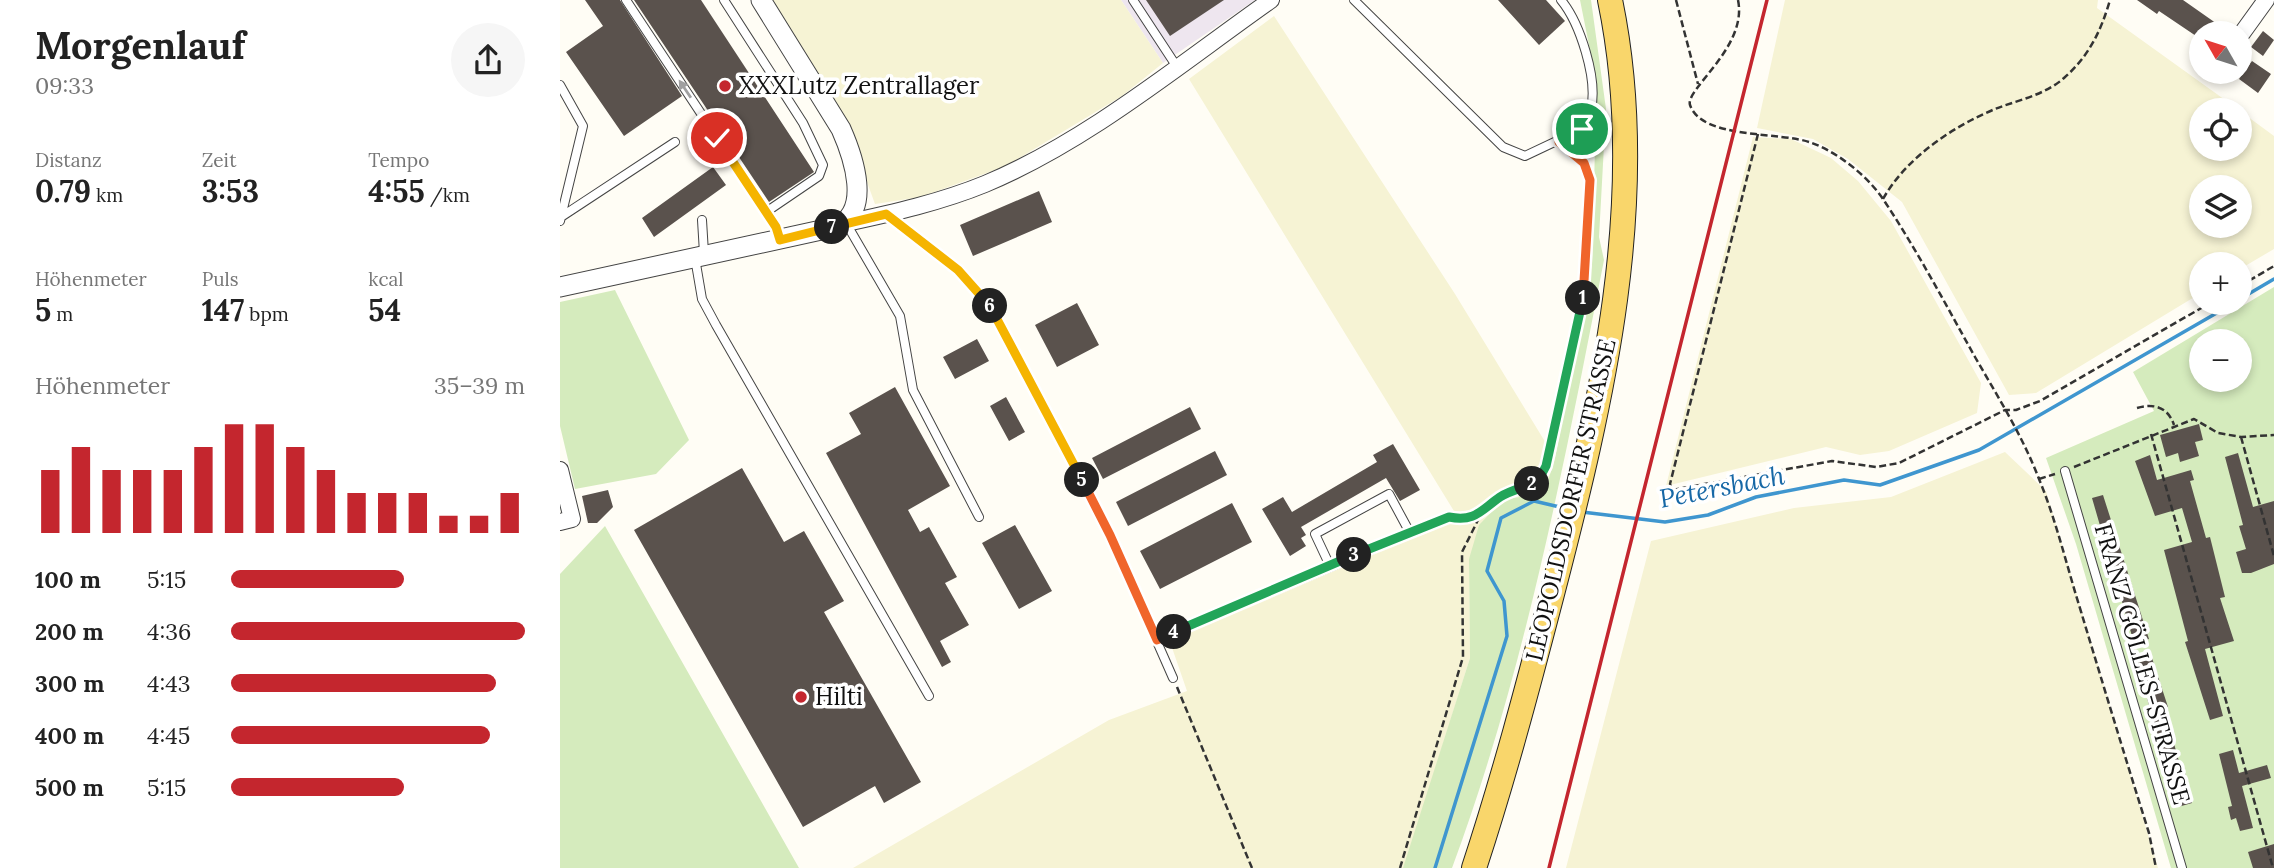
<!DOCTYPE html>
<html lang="de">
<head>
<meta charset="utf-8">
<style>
	body { margin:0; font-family:Lora,serif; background:#f6f6f6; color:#222; height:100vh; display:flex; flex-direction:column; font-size:26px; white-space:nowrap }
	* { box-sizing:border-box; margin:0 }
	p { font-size:23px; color:#767676 }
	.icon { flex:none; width:38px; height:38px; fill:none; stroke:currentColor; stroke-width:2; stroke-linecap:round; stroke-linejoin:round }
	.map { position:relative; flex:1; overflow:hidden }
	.details { display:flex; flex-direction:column; background:#fff; width:560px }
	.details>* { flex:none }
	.needle { width:46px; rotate:309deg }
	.tools { position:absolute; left:1629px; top:21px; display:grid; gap:14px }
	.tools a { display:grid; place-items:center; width:63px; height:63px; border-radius:50%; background:#fff; box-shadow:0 4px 10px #0003; font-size:35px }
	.pin { position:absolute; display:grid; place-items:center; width:60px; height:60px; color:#fff; margin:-30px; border:4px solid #fff; border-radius:50%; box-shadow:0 2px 7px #0007 }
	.km { position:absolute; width:35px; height:35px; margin:-18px; border-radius:50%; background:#222; color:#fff; font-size:19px; line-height:35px; text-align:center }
	.round { display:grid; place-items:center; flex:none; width:74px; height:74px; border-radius:37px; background:#f6f6f6 }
	.overview { display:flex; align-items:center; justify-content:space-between; height:119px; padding:0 35px }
	h1 { font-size:38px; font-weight:800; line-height:52px }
	.stats { display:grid; grid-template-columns:repeat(3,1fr); gap:10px; height:119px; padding:7px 35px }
	.stats div { display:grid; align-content:center }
	.stats b { font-size:30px; font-weight:800 }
	.stats small { font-size:19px; font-weight:400 }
	.stats p { font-size:19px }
	.chart { height:196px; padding:14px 35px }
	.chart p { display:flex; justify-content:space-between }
	.chart svg { width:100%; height:126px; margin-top:7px; stroke:#c4262e; stroke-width:6 }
	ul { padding:0 35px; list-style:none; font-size:23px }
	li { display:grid; grid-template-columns:112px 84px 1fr; align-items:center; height:52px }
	li i { height:18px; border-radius:9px; background:#c4262e }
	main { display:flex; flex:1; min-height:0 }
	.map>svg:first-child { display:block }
</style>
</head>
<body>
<main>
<section class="details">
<div class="overview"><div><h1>Morgenlauf</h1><p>09:33</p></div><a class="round"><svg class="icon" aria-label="share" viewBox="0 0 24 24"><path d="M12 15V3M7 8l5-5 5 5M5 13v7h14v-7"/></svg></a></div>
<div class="stats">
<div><p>Distanz</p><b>0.79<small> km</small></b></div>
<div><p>Zeit</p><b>3:53</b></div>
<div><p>Tempo</p><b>4:55<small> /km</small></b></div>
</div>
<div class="stats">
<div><p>Höhenmeter</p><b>5<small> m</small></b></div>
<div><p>Puls</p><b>147<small> bpm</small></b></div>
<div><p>kcal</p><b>54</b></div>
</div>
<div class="chart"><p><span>Höhenmeter</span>35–39 m</p>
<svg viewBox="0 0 160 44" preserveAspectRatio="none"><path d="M5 44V22M15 44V14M25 44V22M35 44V22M45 44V22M55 44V14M65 44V6M75 44V6M85 44V14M95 44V22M105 44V30M115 44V30M125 44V30M135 44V38M145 44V38M155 44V30"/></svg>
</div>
<ul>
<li><b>100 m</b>5:15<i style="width:59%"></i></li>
<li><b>200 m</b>4:36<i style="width:100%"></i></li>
<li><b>300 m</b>4:43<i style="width:90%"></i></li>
<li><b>400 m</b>4:45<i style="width:88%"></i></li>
<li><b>500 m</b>5:15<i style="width:59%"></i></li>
</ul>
</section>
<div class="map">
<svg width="1714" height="868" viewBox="0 0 1714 868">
	<rect width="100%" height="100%" fill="#fffdf5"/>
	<path fill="#eee6ef" d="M561,0H695L603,63Z"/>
	<path fill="#f6f3d4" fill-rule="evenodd" d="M210,0H561L603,63L562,96L446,166L361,197L315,204L283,116Z
		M1225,0H1538L1537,8L1679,110H1642V149H1680V111L1714,136V249L1680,269V264H1642L1641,293L1476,393L1449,395L1342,202L1288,159L1253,139L1197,128ZM1642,187H1680V226H1642Z
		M714,16L895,294L995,458L984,494L944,499L909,559L910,658L846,862L843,868H293L549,720L627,691L609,639L897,516L629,79Z
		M1193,137L1231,139L1271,158L1298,181L1331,221L1421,383L1417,413L1329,451L1300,455L1266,447L1106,486Z
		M1445,452L1486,491L1598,868H1006L1091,541L1234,508L1331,497Z"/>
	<path fill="#d5ebbd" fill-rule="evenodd" d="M1020,0H1031L1046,109L1039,237L1044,260C1004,465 965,671 892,868H843L910,658L909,559L919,525L944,499L984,494L995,458L1032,264L1036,108L1029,45Z
		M1714,287V868H1611L1516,544L1486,458L1594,411L1573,372ZM1642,341H1680V380H1642Z
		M55,290L129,440L96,474L15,489L0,426V302Z
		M45,526L239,868H0V574Z"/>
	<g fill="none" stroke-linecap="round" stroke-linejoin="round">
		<path stroke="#3f96cf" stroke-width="3.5" d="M1680,299L1714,279
			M1022,512L1105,522L1148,515L1196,497L1284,480L1320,485L1419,450L1674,303
			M875,868L947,636L944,601L927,571L941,518L974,501L1004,508"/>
	</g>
	<path fill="#5a524d" d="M25,0H60L122,96L64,136L6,52L43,26Z
		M74,0H141L254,172L209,202Z
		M586,0H664L610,36Z
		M938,0H986L1005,21L979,45Z
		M1577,0H1623L1670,33H1642V40L1599,11L1597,14Z
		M1703,31L1714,40L1703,56L1691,47Z
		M1692,61L1711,74L1698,93L1679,79Z
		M153,167L166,185L94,237L82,218Z
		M479,191L492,222L413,256L400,225Z
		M517,303L539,345L497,367L475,325Z
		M417,339L429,361L395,379L383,357Z
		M335,387L390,486L348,510L360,532L369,527L397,577L385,583L409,625L380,641L391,662L382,667L266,453L301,434L289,413Z
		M446,397L465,432L449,441L430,406Z
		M630,407L641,429L543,479L532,458Z
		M1639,424L1643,440L1635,442L1639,456L1620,462L1618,453L1606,457L1600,435Z
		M833,444L860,490L840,501L826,478L741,527L746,535L741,538L746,546L730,556L702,509L723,497L732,512L817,462L813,455Z
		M655,451L667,475L568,526L556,502Z
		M1678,453L1693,507L1714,501V564L1691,573H1682L1676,552L1686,549L1679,526L1683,525L1665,457Z
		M1590,455L1597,480L1631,470L1634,480L1630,481L1646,538L1650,537L1665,597L1660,598L1674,641L1645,649L1663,716L1650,720L1625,642L1628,641L1604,550L1632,542L1622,508L1595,516L1575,461Z
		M182,468L224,542L244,531L284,601L264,612L361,782L324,803L315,786L243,827L74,530Z
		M48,490L53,507L37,523H28L22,496Z
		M1543,495L1589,639L1574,643L1532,498Z
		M672,503L692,542L600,589L580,551Z
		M455,525L492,591L459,609L422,543Z
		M1592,658L1608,707L1604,708L1620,765L1623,764L1632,803L1618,807L1577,663Z
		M1673,750L1679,773L1707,765L1711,778L1682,786L1693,828L1680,831L1676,818L1671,820L1668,807L1672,806L1659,754Z
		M1714,844V868H1693L1688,852Z"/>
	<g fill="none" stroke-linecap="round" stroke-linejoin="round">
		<defs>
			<path id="service" d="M66,0L216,227L220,238
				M164,0L243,123L263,165L259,176L206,212
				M573,0L617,67
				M794,0L943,147L965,156L1022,129C1025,123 1030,115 1031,109C1038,79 1020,23 1001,0
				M0,85L23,126L0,221
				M326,214L398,270L426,299L550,535L613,678
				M1,217L115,142
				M142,220L144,253
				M286,223L340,316L353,390L419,517
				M135,258L142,299L156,325L369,696
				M1505,471L1622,868
				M770,566L755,534L829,494L849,531
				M597,640L889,517"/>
			<path id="minor" d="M1680,36L1706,0
				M286,223C333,213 381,202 425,184C528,141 620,64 711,0
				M0,470L12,519L0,522"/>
			<path id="tertiary" d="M0,287L275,227C313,213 293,156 281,129L201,0"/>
			<path id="primary" d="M914,868C944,777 968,686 992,594C1042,402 1091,197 1050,0"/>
		</defs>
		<use href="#service" stroke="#444" stroke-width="10"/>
		<use href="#minor" stroke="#444" stroke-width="18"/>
		<use href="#tertiary" stroke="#444" stroke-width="21"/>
		<use href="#primary" stroke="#222" stroke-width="26"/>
		<path stroke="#333" stroke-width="2.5" stroke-dasharray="7 3.5" stroke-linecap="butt" d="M1116,0L1138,84
			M1178,0C1188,47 1125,89 1130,105C1142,140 1221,131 1252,143C1279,153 1309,177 1325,202C1358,252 1386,305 1415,357C1438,397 1463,437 1479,479C1496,520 1506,563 1519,605C1542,681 1565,757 1589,833L1596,868
			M1198,134L1110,484L1112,490L1272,461L1316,467L1339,463L1445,410H1456L1480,401L1650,303
			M1323,199C1346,158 1392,127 1435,109C1458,100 1485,95 1504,78C1529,56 1541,31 1550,0
			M1680,286L1714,266
			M1577,408C1594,403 1608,407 1614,425
			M1591,434L1713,868
			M1681,437L1714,556
			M1514,467L1634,419L1658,433L1681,437L1714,435
			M1479,479L1495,474
			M899,519L920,516
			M617,687L692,868
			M840,868L903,657L902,552L920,516L941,497L978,481L986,466L1025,284L1029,230L1030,180L1024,163L1007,148"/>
		<use href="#service" stroke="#fff" stroke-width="8"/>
		<use href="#minor" stroke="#fff" stroke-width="16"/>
		<use href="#tertiary" stroke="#fff" stroke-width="19"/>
		<use href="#primary" stroke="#f9d66b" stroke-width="24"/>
		<path stroke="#c4262e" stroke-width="3.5" d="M989,868L1207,0"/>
	</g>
	<defs><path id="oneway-solid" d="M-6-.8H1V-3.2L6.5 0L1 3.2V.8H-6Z" transform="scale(1.75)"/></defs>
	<use fill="#a0a0a0" href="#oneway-solid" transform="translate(125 89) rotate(-124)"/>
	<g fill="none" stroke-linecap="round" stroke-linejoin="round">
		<defs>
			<path id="split-1" d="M1022,129L999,142L1024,163L1030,180L1023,298"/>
			<path id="split-2" d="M972,484L978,481L986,466L1023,298"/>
			<path id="split-3" d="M794,555L889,517C915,522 920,511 940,497C949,491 962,488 972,484"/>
			<path id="split-4" d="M614,632L794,555"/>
			<path id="split-5" d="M522,480L550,535L597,640L614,632"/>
			<path id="split-6" d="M430,306L522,480"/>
			<path id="split-7" d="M272,227L326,214L398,270L430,306"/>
			<path id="split-8" d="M157,138L216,227L220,240L272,227"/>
		</defs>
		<use href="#split-1" stroke="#fff" stroke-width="14"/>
		<use href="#split-2" stroke="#fff" stroke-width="14"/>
		<use href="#split-3" stroke="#fff" stroke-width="14"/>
		<use href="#split-4" stroke="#fff" stroke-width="14"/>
		<use href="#split-5" stroke="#fff" stroke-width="14"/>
		<use href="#split-6" stroke="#fff" stroke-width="14"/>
		<use href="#split-7" stroke="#fff" stroke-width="14"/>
		<use href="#split-8" stroke="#fff" stroke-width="14"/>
		<use href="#split-1" stroke="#f0652b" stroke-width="9"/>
		<use href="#split-2" stroke="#22a559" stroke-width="9"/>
		<use href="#split-3" stroke="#22a559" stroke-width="9"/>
		<use href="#split-4" stroke="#22a559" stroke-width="9"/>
		<use href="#split-5" stroke="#f0652b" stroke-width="9"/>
		<use href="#split-6" stroke="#f5b400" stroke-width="9"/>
		<use href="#split-7" stroke="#f5b400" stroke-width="9"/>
		<use href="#split-8" stroke="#f5b400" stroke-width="9"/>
	</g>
	<g fill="#c4262e" stroke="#fff" stroke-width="2.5">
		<circle cx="165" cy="86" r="7"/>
		<circle cx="241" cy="697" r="7"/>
	</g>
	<g text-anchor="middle" stroke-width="7" stroke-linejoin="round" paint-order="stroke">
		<g font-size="24" fill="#111" stroke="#fff" text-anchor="start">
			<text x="179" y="94">XXXLutz Zentrallager</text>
			<text x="255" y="705">Hilti</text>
		</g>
		<g font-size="24" fill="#111" stroke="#fff">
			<text transform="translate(1011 500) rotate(-77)" y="8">LEOPOLDSDORFER STRASSE</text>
			<text transform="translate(1582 664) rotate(74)" y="8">FRANZ GÖLLES-STRASSE</text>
		</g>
		<g font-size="26" font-style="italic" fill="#1768a6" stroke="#fff">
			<text transform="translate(1162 487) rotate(-11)" y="9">Petersbach</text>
		</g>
	</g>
</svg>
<div class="tools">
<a><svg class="needle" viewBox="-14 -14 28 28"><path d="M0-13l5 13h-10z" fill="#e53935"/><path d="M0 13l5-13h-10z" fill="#767676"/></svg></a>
<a><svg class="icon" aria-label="locate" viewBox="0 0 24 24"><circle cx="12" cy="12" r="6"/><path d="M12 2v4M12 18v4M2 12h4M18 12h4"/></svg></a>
<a><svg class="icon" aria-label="layers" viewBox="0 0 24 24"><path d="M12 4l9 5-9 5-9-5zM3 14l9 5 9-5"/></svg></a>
<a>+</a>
<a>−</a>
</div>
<div class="pin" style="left:1022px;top:129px;background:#1e9e55"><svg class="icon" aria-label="arrive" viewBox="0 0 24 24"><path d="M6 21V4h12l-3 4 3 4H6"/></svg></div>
<div class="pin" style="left:157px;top:138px;background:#d93025"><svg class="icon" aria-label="check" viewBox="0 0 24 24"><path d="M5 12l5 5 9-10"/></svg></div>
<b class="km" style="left:1023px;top:298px">1</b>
<b class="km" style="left:972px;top:484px">2</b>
<b class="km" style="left:794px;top:555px">3</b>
<b class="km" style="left:614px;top:632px">4</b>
<b class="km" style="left:522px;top:480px">5</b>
<b class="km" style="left:430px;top:306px">6</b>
<b class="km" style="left:272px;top:227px">7</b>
</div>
</main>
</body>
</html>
